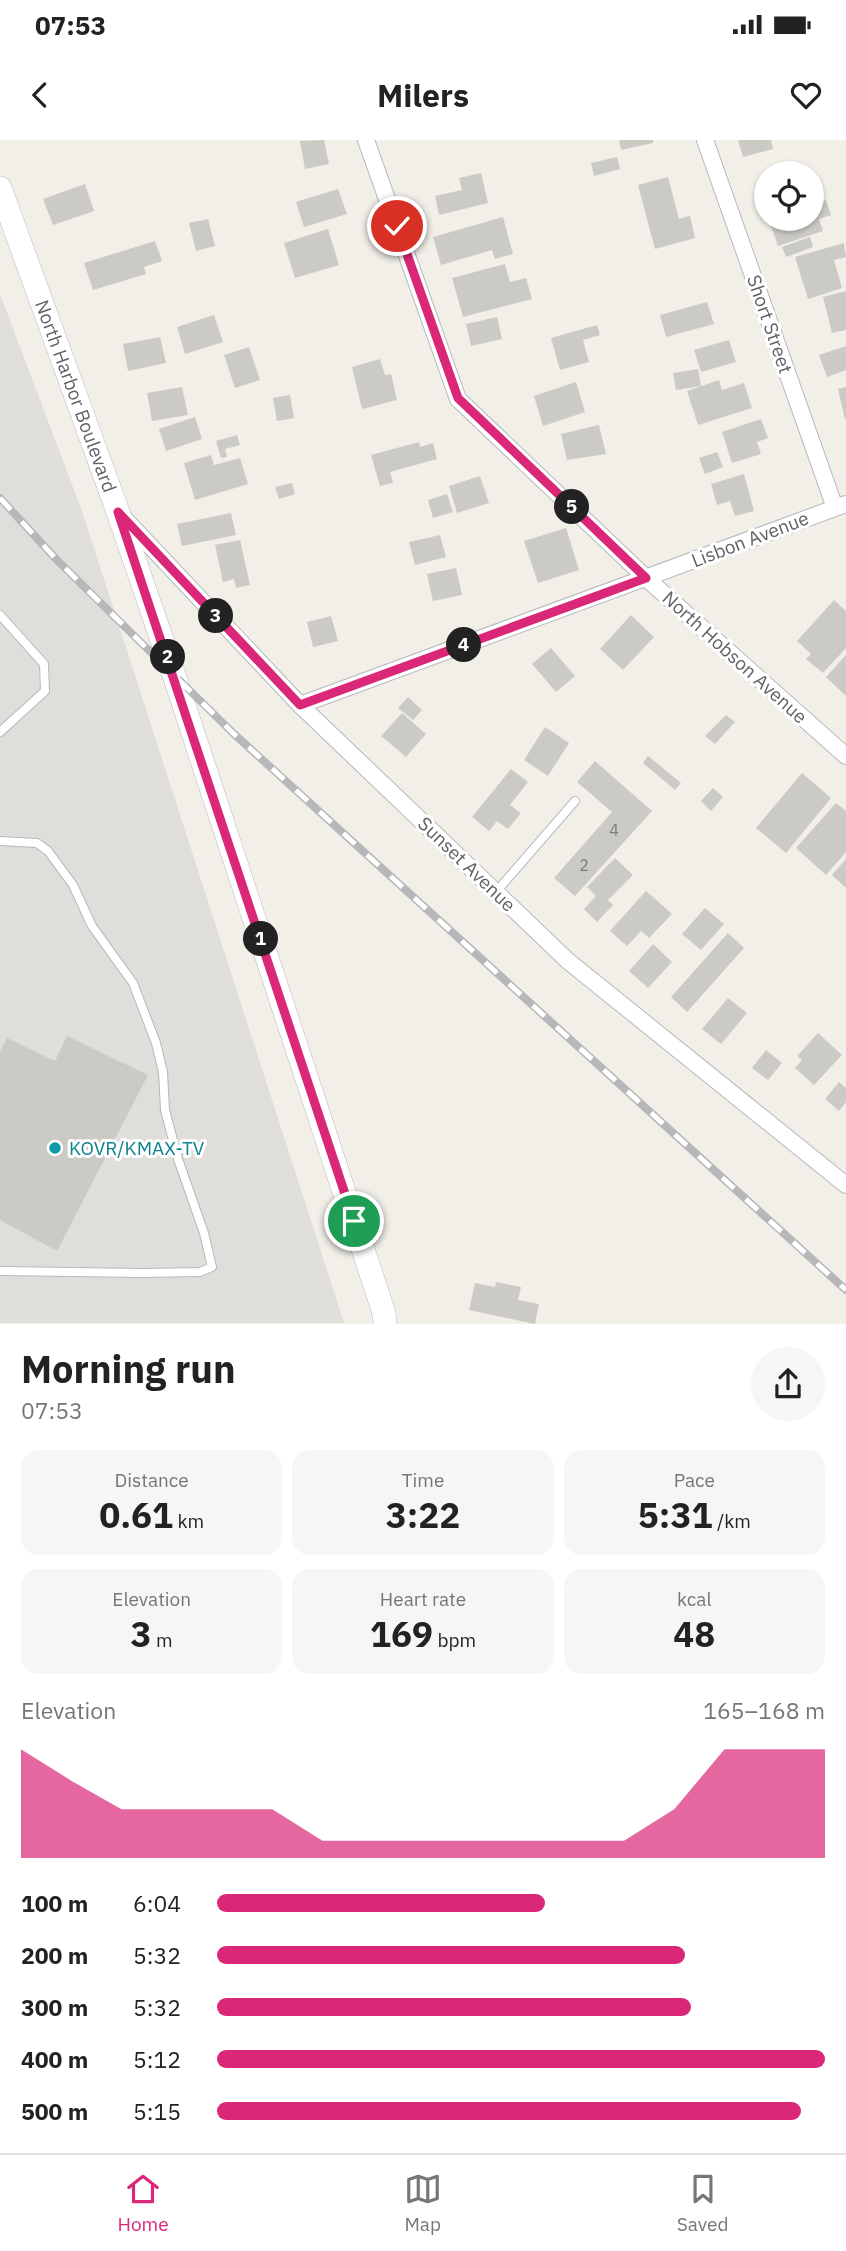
<!DOCTYPE html>
<html lang="en">
<head>
<meta charset="utf-8">
<style>
	body { margin:0; font-family:"IBM Plex Sans",sans-serif; background:#f6f6f6; color:#222; height:100vh; display:flex; flex-direction:column; font-size:26px; white-space:nowrap }
	* { box-sizing:border-box; margin:0 }
	p { font-size:23px; color:#767676 }
	.icon { flex:none; width:38px; height:38px; fill:none; stroke:currentColor; stroke-width:2; stroke-linecap:round; stroke-linejoin:round }
	.map { position:relative; height:1184px; overflow:hidden }
	.side { display:flex; flex-direction:column; background:#fff; flex:1 }
	.side>* { flex:none }
	.tools { position:absolute; left:754px; top:21px; display:grid; gap:14px }
	.tools a { display:grid; place-items:center; width:70px; height:70px; border-radius:50%; background:#fff; box-shadow:0 2px 5px #0004; font-size:35px }
	.pin { position:absolute; display:grid; place-items:center; width:60px; height:60px; color:#fff; margin:-30px; border:4px solid #fff; border-radius:50%; box-shadow:0 2px 7px #0007 }
	.km { position:absolute; width:35px; height:35px; margin:-18px; border-radius:50%; background:#222; color:#fff; font-size:19px; line-height:35px; text-align:center }
	.round { display:grid; place-items:center; flex:none; width:74px; height:74px; border-radius:37px; background:#f6f6f6 }
	.head { display:flex; align-items:center; justify-content:space-between; height:119px; padding:0 21px }
	h1 { font-size:38px; font-weight:700; line-height:52px }
	.metrics { display:grid; grid-template-columns:repeat(3,1fr); gap:10px; height:119px; padding:7px 21px }
	.metrics div { display:grid; align-content:center; border-radius:18px; background:#f6f6f6; text-align:center }
	.metrics b { font-size:35px; font-weight:700 }
	.metrics small { font-size:19px; font-weight:400 }
	.metrics p { font-size:19px }
	.chart { height:196px; padding:14px 21px }
	.chart p { display:flex; justify-content:space-between }
	.chart svg { width:100%; height:126px; margin-top:7px; fill:#db2777; opacity:.7 }
	ul { padding:0 21px; list-style:none; font-size:23px }
	li { display:grid; grid-template-columns:112px 84px 1fr; align-items:center; height:52px }
	li i { height:18px; border-radius:9px; background:#db2777 }
	.status { display:flex; justify-content:space-between; align-items:center; height:49px; padding:0 35px; background:#fff; direction:ltr }
	.status svg { height:19px; fill:currentColor }
	header { display:flex; justify-content:space-between; align-items:center; height:91px; padding:0 21px; background:#fff; font-size:32px; font-weight:700 }
	.tab-bar { display:flex; justify-content:space-around; align-items:center; height:98px; border-top:2px solid #e0e0e0; background:#fff; font-size:19px; color:#767676 }
	.tab-bar a { display:grid; justify-items:center; gap:4px }
	.tab-bar .current { color:#db2777 }
	.map>svg:first-child { display:block }
</style>
</head>
<body>
<div class="status"><b>07:53</b><svg viewBox="0 0 49 12"><path d="M0 12V9h3v3zM5 12V6h3v6zM10 12V3h3v9zM15 12V0h3v12zM26 1h20v11H26zM47 4h2v5h-2z"/></svg></div>
<header><svg class="icon" aria-label="back" viewBox="0 0 24 24"><path d="M15 5l-7 7 7 7"/></svg>Milers<svg class="icon" aria-label="heart" viewBox="0 0 24 24"><path d="M12 20l-8-8c-3-5 5-10 8-4 3-6 11-1 8 4z"/></svg></header>
<div class="map">
<svg width="846" height="1184" viewBox="0 0 846 1184">
	<rect width="100%" height="100%" fill="#f1efe8"/>
	<path fill="#e0deda" d="M0,154L82,371L344,1183H0Z"/>
	<path fill="#cccac5" d="M324,0L329,24L305,29L300,1Z
		M619,0H653V3L621,10Z
		M738,0H771L773,9L743,17Z
		M617,17L620,29L594,36L591,23Z
		M481,33L488,63L439,75L435,56L462,50L459,38Z
		M668,37L679,79L690,76L695,98L655,109L638,45Z
		M85,44L94,71L53,85L43,59Z
		M338,49L347,74L304,87L296,62Z
		M826,60L831,75L819,79L823,91L778,106L769,80L812,79V65Z
		M503,77L513,114L495,119L492,110L441,125L433,97Z
		M208,79L215,106L196,111L189,83Z
		M328,89L339,125L295,138L284,103Z
		M810,97L813,107L786,117L782,107Z
		M155,101L162,121L144,127L146,134L93,150L84,123Z
		M844,103L846,117L834,120L842,148L808,159L795,117Z
		M505,124L510,142L526,138L532,159L463,177L452,138Z
		M846,151V190L832,193L823,157Z
		M707,162L714,184L666,197L660,175Z
		M214,175L223,202L185,214L177,187Z
		M497,177L502,199L471,206L466,184Z
		M597,185L600,195L583,200L589,222L560,230L551,198Z
		M160,197L166,223L128,231L123,204Z
		M729,200L736,222L701,232L694,210Z
		M846,206V230L827,237L819,215Z
		M249,207L260,240L235,248L224,215Z
		M380,219L385,235L391,234L397,260L362,269L352,227Z
		M698,229L701,246L676,250L673,233Z
		M719,240L722,250L744,243L752,268L698,285L687,251Z
		M576,242L585,272L543,286L534,256Z
		M182,247L188,275L152,281L147,253Z
		M846,247V279H845L838,249Z
		M290,255L294,278L277,281L273,258Z
		M195,277L202,299L166,311L159,289Z
		M761,279L768,298L757,302L761,314L732,323L722,292Z
		M599,285L606,314L567,320L561,294Z
		M237,295L240,305L225,309L227,317L221,318L216,301Z
		M419,302L420,307L433,303L437,319L390,332L393,343L380,346L371,315Z
		M717,312L723,327L705,334L699,318Z
		M211,315L214,325L240,318L248,344L195,360L184,323Z
		M744,334L754,371L735,376L730,361L717,365L711,344Z
		M480,336L489,363L457,373L449,346Z
		M292,343L295,354L279,359L275,347Z
		M447,354L453,372L433,378L428,360Z
		M231,373L236,395L182,406L177,384Z
		M566,388L579,430L538,443L524,401Z
		M440,395L446,417L415,425L409,402Z
		M240,400L250,445L236,448L234,439L223,442L215,405Z
		M456,428L462,455L433,461L427,434Z
		M834,460L846,471V508L823,533L806,519L811,514L797,501Z
		M631,475L654,497L623,530L600,509Z
		M331,476L338,501L313,507L307,482Z
		M551,508L575,536L556,552L532,524Z
		M846,515V556L826,537Z
		M408,557L422,570L413,580L398,568Z
		M402,573L426,594L406,617L381,596Z
		M726,575L735,582L715,604L705,596Z
		M545,587L569,603L548,636L524,620Z
		M648,616L681,643L675,650L643,623Z
		M595,621L652,671L575,756L554,738L612,672L577,642Z
		M511,629L528,642L510,665L521,673L508,689L497,681L489,691L472,677Z
		M802,633L831,658L786,713L756,688Z
		M713,648L723,657L711,671L701,661Z
		M836,663L846,671V712L826,735L796,708Z
		M615,718L633,735L608,760L613,765L597,782L584,769L596,756L587,747Z
		M846,719V748L832,735Z
		M646,751L672,774L649,798L641,791L627,806L610,791Z
		M705,768L724,784L701,810L682,794Z
		M728,793L744,808L687,872L671,857Z
		M653,804L672,822L648,848L629,831Z
		M728,858L747,873L721,904L702,889Z
		M818,893L842,915L814,945L795,928L802,920L797,916Z
		M67,896L148,935L57,1111L0,1080V911L7,898L55,921Z
		M766,910L782,923L768,940L752,928Z
		M839,942L846,948V962L839,971L825,959Z
		M496,1142L521,1147L518,1160L539,1164L535,1184L469,1170L475,1143L495,1147Z"/>
	<g fill="none" stroke-linecap="round" stroke-linejoin="round">
		<defs>
			<path id="service" d="M0,475L44,524L45,551L0,592
				M0,701L37,703L48,711L73,745L92,786L133,843L156,903L163,932L165,970L178,1019L204,1093L212,1127L200,1132L143,1133L0,1131
				M496,752L575,661"/>
			<path id="minor" d="M366,0L458,259L646,438L846,616
				M705,0L835,368
				M122,376L300,565L568,821L846,1045
				M300,565L846,364"/>
			<path id="secondary" d="M0,48L118,372L173,532L384,1173L385,1184"/>
		</defs>
		<use href="#service" stroke="#b5b8bc" stroke-width="10"/>
		<use href="#minor" stroke="#b5b8bc" stroke-width="18"/>
		<use href="#secondary" stroke="#b6babf" stroke-width="24"/>
		<use href="#service" stroke="#fff" stroke-width="8"/>
		<use href="#minor" stroke="#fff" stroke-width="16"/>
		<use href="#secondary" stroke="#fff" stroke-width="23"/>
		<defs>
			<path id="rail" d="M0,358L56,419L234,594L846,1150"/>
		</defs>
		<use href="#rail" stroke="#b6b7b8" stroke-width="8"/>
		<use href="#rail" stroke="#fff" stroke-width="5" stroke-dasharray="16" stroke-linecap="butt"/>
	</g>
	<g fill="none" stroke-linecap="round" stroke-linejoin="round">
		<defs>
			<path id="route" d="M354,1081L118,372L300,565L646,438L458,258L397,86"/>
		</defs>
		<use href="#route" stroke="#fff" stroke-width="14"/>
		<use href="#route" stroke="#db2777" stroke-width="9"/>
	</g>
	<circle fill="#0f9aa8" stroke="#fff" stroke-width="2.5" cx="55" cy="1008" r="7"/>
	<g text-anchor="middle" stroke-width="6" stroke-linejoin="round" paint-order="stroke">
		<g font-size="16" fill="#7a7d7f">
			<text x="614" y="696">4</text>
			<text x="584" y="731">2</text>
		</g>
		<g font-size="19" fill="#5f6368" stroke="#fff">
			<text transform="translate(770 184) rotate(71)" y="7">Short Street</text>
			<text transform="translate(76 256) rotate(70)" y="7">North Harbor Boulevard</text>
			<text transform="translate(750 399) rotate(-21)" y="7">Lisbon Avenue</text>
			<text transform="translate(735 517) rotate(42)" y="7">North Hobson Avenue</text>
			<text transform="translate(467 724) rotate(44)" y="7">Sunset Avenue</text>
		</g>
		<g font-size="19" fill="#0d838f" stroke="#fff" text-anchor="start">
			<text x="69" y="1015">KOVR/KMAX-TV</text>
		</g>
	</g>
</svg>
<div class="tools">
<a><svg class="icon" aria-label="locate" viewBox="0 0 24 24"><circle cx="12" cy="12" r="6"/><path d="M12 2v4M12 18v4M2 12h4M18 12h4"/></svg></a>
</div>
<div class="pin" style="left:354px;top:1081px;background:#1e9e55"><svg class="icon" aria-label="arrive" viewBox="0 0 24 24"><path d="M6 21V4h12l-3 4 3 4H6"/></svg></div>
<div class="pin" style="left:397px;top:86px;background:#d93025"><svg class="icon" aria-label="check" viewBox="0 0 24 24"><path d="M5 12l5 5 9-10"/></svg></div>
<b class="km" style="left:261px;top:799px">1</b>
<b class="km" style="left:168px;top:517px">2</b>
<b class="km" style="left:216px;top:476px">3</b>
<b class="km" style="left:464px;top:505px">4</b>
<b class="km" style="left:572px;top:367px">5</b>
</div>
<section class="side">
<div class="head"><div><h1>Morning run</h1><p>07:53</p></div><a class="round"><svg class="icon" aria-label="share" viewBox="0 0 24 24"><path d="M12 15V3M7 8l5-5 5 5M5 13v7h14v-7"/></svg></a></div>
<div class="metrics">
<div><p>Distance</p><b>0.61<small> km</small></b></div>
<div><p>Time</p><b>3:22</b></div>
<div><p>Pace</p><b>5:31<small> /km</small></b></div>
</div>
<div class="metrics">
<div><p>Elevation</p><b>3<small> m</small></b></div>
<div><p>Heart rate</p><b>169<small> bpm</small></b></div>
<div><p>kcal</p><b>48</b></div>
</div>
<div class="chart"><p><span>Elevation</span>165–168 m</p>
<svg viewBox="0 0 160 44" preserveAspectRatio="none"><path d="M0 44V6L10 17L20 27L30 27L40 27L50 27L60 38L70 38L80 38L90 38L100 38L110 38L120 38L130 27L140 6L150 6L160 6V44z"/></svg>
</div>
<ul>
<li><b>100 m</b>6:04<i style="width:54%"></i></li>
<li><b>200 m</b>5:32<i style="width:77%"></i></li>
<li><b>300 m</b>5:32<i style="width:78%"></i></li>
<li><b>400 m</b>5:12<i style="width:100%"></i></li>
<li><b>500 m</b>5:15<i style="width:96%"></i></li>
</ul>
</section>
<nav class="tab-bar">
<a class="current"><svg class="icon" aria-label="home" viewBox="0 0 24 24"><path d="M3 11l9-7 9 7M6 9v11h12V9"/></svg>Home</a>
<a><svg class="icon" aria-label="map" viewBox="0 0 24 24"><path d="M3 6l6-2 6 2 6-2v14l-6 2-6-2-6 2zM9 4v14M15 6v14"/></svg>Map</a>
<a><svg class="icon" aria-label="saved" viewBox="0 0 24 24"><path d="M7 4h10v16l-5-4-5 4z"/></svg>Saved</a>
</nav>
</body>
</html>
